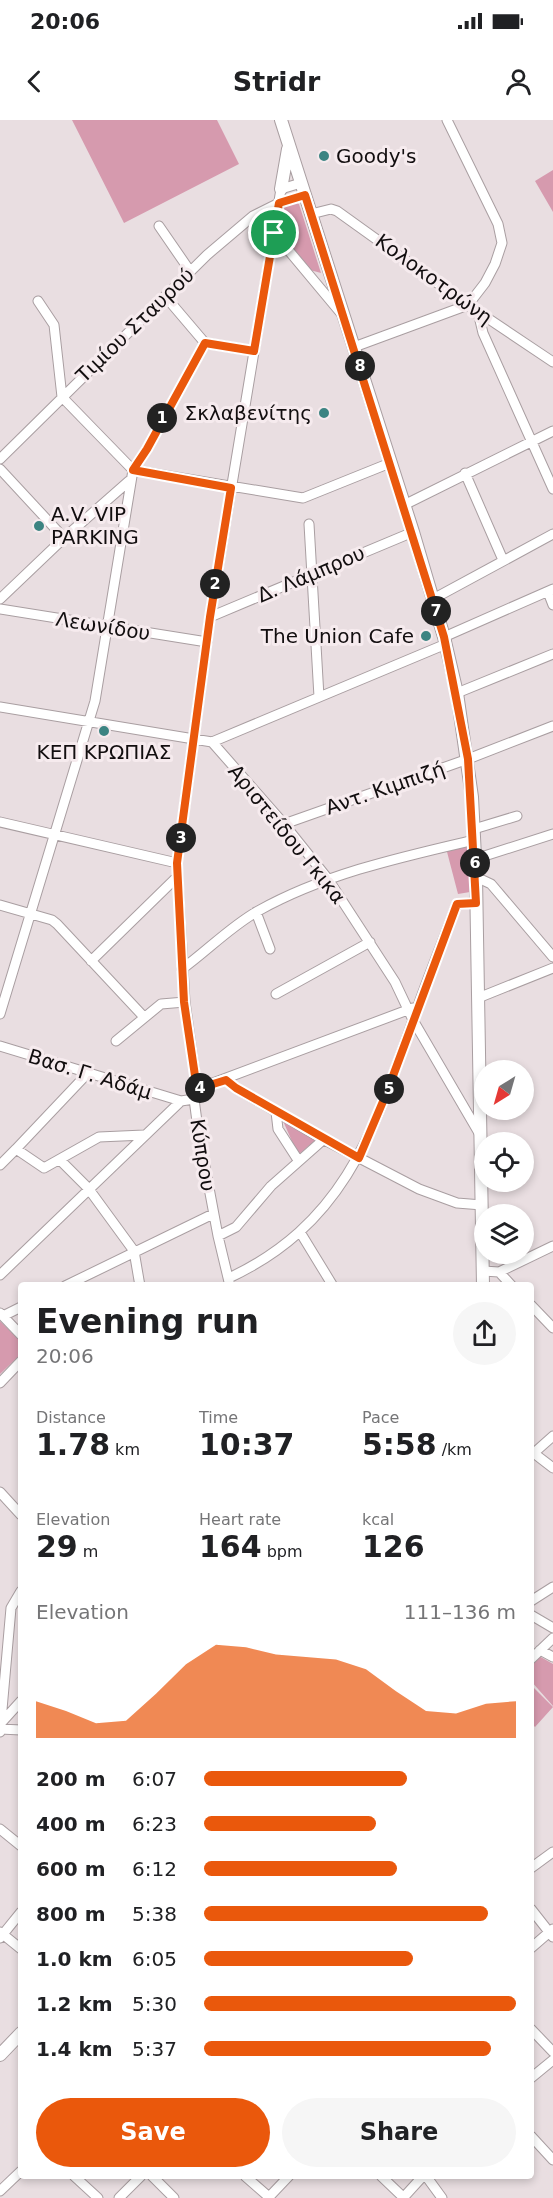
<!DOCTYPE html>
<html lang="en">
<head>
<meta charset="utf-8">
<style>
	body { margin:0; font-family:"DejaVu Sans",sans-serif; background:#f6f6f6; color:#202124; height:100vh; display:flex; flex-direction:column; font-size:22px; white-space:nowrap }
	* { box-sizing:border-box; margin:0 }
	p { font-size:20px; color:#757577 }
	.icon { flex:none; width:33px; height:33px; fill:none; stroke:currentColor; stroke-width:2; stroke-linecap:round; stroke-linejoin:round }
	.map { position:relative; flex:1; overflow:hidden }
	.drawer { position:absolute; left:18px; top:1162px; width:516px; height:897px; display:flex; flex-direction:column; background:#fff; border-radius:6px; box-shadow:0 3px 9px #0003 }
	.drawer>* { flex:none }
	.needle { width:39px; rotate:217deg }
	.fabs { position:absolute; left:474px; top:940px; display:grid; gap:12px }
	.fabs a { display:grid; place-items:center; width:60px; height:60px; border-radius:50%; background:#fff; box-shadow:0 3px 9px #0003; font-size:30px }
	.pin { position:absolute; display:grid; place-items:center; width:51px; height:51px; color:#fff; margin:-26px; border:3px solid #fff; border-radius:50%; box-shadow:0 2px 6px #0007 }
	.km { position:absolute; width:30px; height:30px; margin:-15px; border-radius:50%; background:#222; color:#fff; font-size:16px; line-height:30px; text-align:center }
	.round { display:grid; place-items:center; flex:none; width:63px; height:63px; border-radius:32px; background:#f6f6f6 }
	.overview { display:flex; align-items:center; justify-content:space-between; height:102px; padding:0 18px }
	h1 { font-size:33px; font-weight:700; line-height:45px }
	.figures { display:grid; grid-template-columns:repeat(3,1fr); gap:9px; height:102px; padding:6px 18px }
	.figures div { display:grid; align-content:center }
	.figures b { font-size:30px; font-weight:700 }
	.figures small { font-size:16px; font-weight:400 }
	.figures p { font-size:16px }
	.chart { height:168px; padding:12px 18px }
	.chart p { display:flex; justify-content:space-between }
	.chart svg { width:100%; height:108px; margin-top:6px; fill:#ea580c; opacity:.7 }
	.action { display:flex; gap:12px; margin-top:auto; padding:12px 18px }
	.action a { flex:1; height:69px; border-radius:36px; background:#ea580c; color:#fff; font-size:24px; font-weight:700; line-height:69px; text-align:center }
	.action a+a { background:#f6f6f6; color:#202124 }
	ul { padding:0 18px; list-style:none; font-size:20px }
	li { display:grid; grid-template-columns:96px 72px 1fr; align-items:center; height:45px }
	li i { height:15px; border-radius:8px; background:#ea580c }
	.status { display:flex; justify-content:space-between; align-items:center; height:42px; padding:0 30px; background:#fff; direction:ltr }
	.status svg { height:16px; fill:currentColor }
	header { display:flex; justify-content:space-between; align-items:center; height:78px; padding:0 18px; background:#fff; font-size:27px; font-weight:700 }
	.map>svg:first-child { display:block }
</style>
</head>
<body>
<div class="status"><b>20:06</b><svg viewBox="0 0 49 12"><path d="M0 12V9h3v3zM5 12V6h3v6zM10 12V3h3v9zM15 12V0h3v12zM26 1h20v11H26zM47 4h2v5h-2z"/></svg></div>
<header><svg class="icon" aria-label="back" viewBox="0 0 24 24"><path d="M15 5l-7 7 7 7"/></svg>Stridr<svg class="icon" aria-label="person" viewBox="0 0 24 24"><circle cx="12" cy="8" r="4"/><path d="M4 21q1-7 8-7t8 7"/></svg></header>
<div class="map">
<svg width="553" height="2078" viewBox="0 0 553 2078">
	<rect width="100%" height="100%" fill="#e9dee1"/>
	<path fill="#d69aae" d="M72,0H217L239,44L124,103Z
		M553,50V92L535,61Z
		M295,82L299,84L321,153L310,150L280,113L283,86Z
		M468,722L470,772L458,774L446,728Z
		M280,994L319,1017L298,1035Z
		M0,1201L21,1222V1234L0,1254Z
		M539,1536L553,1544V1586L531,1561V1543Z
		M531,1565L553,1587L535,1607L531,1603Z"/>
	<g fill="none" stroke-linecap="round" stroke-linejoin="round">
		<defs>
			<path id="minor" d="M311,94L331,89L337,91L468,185L553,242
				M159,106L190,151
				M274,113L340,192
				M165,176L205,223L254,231
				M38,181L54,205L62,277L133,350
				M478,192L483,213L553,369
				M354,227L468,185L485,163L495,144L502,123L498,104L447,0
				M0,339L207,135L253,96L279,83L305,75
				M0,349L64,418
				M133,350L303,378L390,343
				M465,353L503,440
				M404,385L553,311
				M309,404L319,577
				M548,472L553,485
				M0,479L64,418L129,361
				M433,479L553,414
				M0,489L207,522
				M210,497L413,412
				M444,517L553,469
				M457,573L553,534
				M0,587L212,622L284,704L328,759L395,862L413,900L479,1013
				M212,622L446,524
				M0,702L177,743
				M284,704L468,639L553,606
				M474,709L517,696
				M475,739L553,714
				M476,757L491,764L553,837
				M0,785L52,800L57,804L144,897
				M256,792L270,829
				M91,841L177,757
				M182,849C207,831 231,806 258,791C324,754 401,737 474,720
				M276,874L370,822
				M478,878L553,848
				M0,894L95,581L133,350L147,329L205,223
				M116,921L161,884L185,882
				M0,926L181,981
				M227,960L236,968L319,1017L419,1069L457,1083L482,1085
				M197,969L413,888
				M276,992L278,1009L298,1040
				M16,1029L87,954
				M60,1040L88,1068L134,1131L140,1166
				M0,1045L16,1029L44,1048L99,1017L144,1015
				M300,1112L333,1166
				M218,1116L236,1107L271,1066L323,1020
				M483,1151L499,1152L512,1166
				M499,1152L553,1126
				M0,1155L181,981L194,979
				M229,1158C350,1101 376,1003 418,886C430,852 444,818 457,784L476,783
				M65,1166L213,1094
				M230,1166L218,1116L198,1009L194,979L197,969L185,882L177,743L210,497L281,69L301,63
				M531,1185L553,1208
				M0,1193L21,1215
				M3,1196L21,1187
				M0,1263L21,1241
				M531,1331L553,1348
				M535,1332L553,1316
				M0,1372L21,1395
				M531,1481L553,1467
				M531,1495L553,1508
				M540,1530L553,1537
				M531,1539L553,1518
				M1,1603L21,1581
				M0,1609L21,1610
				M0,1612L11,1488L21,1471
				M0,1709L21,1726
				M531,1748L553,1732
				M531,1789L553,1817
				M0,1812L21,1829
				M0,1818L21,1792
				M531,1828L553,1809
				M531,1909L553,1932
				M531,1958L553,1940
				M531,2016L553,2040
				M74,2056L98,2078
				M152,2056L174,2078
				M245,2056L270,2078
				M381,2056L404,2078
				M426,2056L442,2078
				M0,2071L21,2051
				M119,2078L141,2056
				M268,2078L289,2056
				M403,2078L423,2056"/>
			<path id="major" d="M281,0L413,412L444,517L457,573L472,677L476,757L483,1166
				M281,69L288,29
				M0,1935L21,1913"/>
		</defs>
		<use href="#minor" stroke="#a99ea1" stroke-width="11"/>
		<use href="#major" stroke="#a99ea1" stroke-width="14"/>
		<use href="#minor" stroke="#fff" stroke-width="9"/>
		<use href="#major" stroke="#fff" stroke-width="12"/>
	</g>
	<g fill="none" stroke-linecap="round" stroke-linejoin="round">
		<defs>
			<path id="route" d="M305,75L444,517L468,639L476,783L457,784L387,972L359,1038L236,968L226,960L197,969L184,882L177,743L210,497L231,368L133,350L147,329L205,223L254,231L279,83Z"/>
		</defs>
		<use href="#route" stroke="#fff" stroke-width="12"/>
		<use href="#route" stroke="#ea580c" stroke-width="8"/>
	</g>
	<g fill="#3c8482" stroke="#f6ebee" stroke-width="2">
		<circle cx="324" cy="36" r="6"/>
		<circle cx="324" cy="293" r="6"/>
		<circle cx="39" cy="406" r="6"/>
		<circle cx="426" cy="516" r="6"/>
		<circle cx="104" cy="611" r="6"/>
	</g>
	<g text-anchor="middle" stroke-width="6" stroke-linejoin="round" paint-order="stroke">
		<g font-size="20" fill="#120e0f" stroke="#f6ebee" text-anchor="start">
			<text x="336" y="43">Goody's</text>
			<text x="312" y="300" text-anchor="end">Σκλαβενίτης</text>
			<text x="51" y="401">A.V. VIP<tspan x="51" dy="23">PARKING</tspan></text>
			<text x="414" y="523" text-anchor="end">The Union Cafe</text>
			<text x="104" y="639" text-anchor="middle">ΚΕΠ ΚΡΩΠΙΑΣ</text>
		</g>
		<g font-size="20" fill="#120e0f" stroke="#f6ebee">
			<text transform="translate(434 159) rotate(36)" y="7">Κολοκοτρώνη</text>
			<text transform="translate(135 205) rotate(-44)" y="7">Τιμίου Σταυρού</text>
			<text transform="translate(311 454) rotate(-23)" y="7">Δ. Λάμπρου</text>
			<text transform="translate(103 506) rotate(9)" y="7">Λεωνίδου</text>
			<text transform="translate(385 668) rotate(-19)" y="7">Αντ. Κιμπιζή</text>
			<text transform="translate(287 714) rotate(51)" y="7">Αριστείδου Γκικα</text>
			<text transform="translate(90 954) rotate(17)" y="7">Βασ. Γ. Αδάμ</text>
			<text transform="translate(203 1035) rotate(81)" y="7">Κύπρου</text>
		</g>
	</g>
</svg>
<div class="fabs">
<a><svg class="needle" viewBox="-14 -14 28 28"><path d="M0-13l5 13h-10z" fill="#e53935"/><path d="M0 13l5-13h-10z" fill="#757577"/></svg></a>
<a><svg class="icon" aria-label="locate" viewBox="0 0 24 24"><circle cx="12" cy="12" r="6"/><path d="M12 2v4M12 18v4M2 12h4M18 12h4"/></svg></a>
<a><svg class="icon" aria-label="layers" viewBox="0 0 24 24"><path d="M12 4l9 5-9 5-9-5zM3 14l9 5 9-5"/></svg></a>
</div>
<div class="pin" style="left:274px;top:113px;background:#1e9e55"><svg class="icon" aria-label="arrive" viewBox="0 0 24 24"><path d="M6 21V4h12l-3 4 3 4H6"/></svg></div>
<b class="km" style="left:162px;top:298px">1</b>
<b class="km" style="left:215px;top:464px">2</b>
<b class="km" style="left:181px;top:718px">3</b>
<b class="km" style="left:200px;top:968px">4</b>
<b class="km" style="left:389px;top:969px">5</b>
<b class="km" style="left:475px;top:743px">6</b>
<b class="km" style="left:436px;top:491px">7</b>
<b class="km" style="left:360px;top:246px">8</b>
<section class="drawer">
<div class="overview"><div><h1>Evening run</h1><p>20:06</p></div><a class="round"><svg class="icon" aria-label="share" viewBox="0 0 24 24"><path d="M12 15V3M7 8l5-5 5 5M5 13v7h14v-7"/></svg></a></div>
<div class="figures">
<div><p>Distance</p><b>1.78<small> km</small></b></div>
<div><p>Time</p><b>10:37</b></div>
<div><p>Pace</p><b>5:58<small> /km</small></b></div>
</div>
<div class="figures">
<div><p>Elevation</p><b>29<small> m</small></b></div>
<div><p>Heart rate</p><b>164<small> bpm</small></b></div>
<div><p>kcal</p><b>126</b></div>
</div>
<div class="chart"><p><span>Elevation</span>111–136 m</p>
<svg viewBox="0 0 160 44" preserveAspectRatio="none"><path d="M0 44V29L10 33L20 38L30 37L40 26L50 14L60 6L70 7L80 10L90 11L100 12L110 16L120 25L130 33L140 34L150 30L160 29V44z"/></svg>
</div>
<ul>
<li><b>200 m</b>6:07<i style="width:65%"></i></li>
<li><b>400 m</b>6:23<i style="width:55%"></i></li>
<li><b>600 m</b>6:12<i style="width:62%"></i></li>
<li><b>800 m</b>5:38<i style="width:91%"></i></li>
<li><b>1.0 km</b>6:05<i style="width:67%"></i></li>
<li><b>1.2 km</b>5:30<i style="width:100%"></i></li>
<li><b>1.4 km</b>5:37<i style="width:92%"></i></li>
</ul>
<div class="action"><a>Save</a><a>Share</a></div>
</section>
</div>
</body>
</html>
